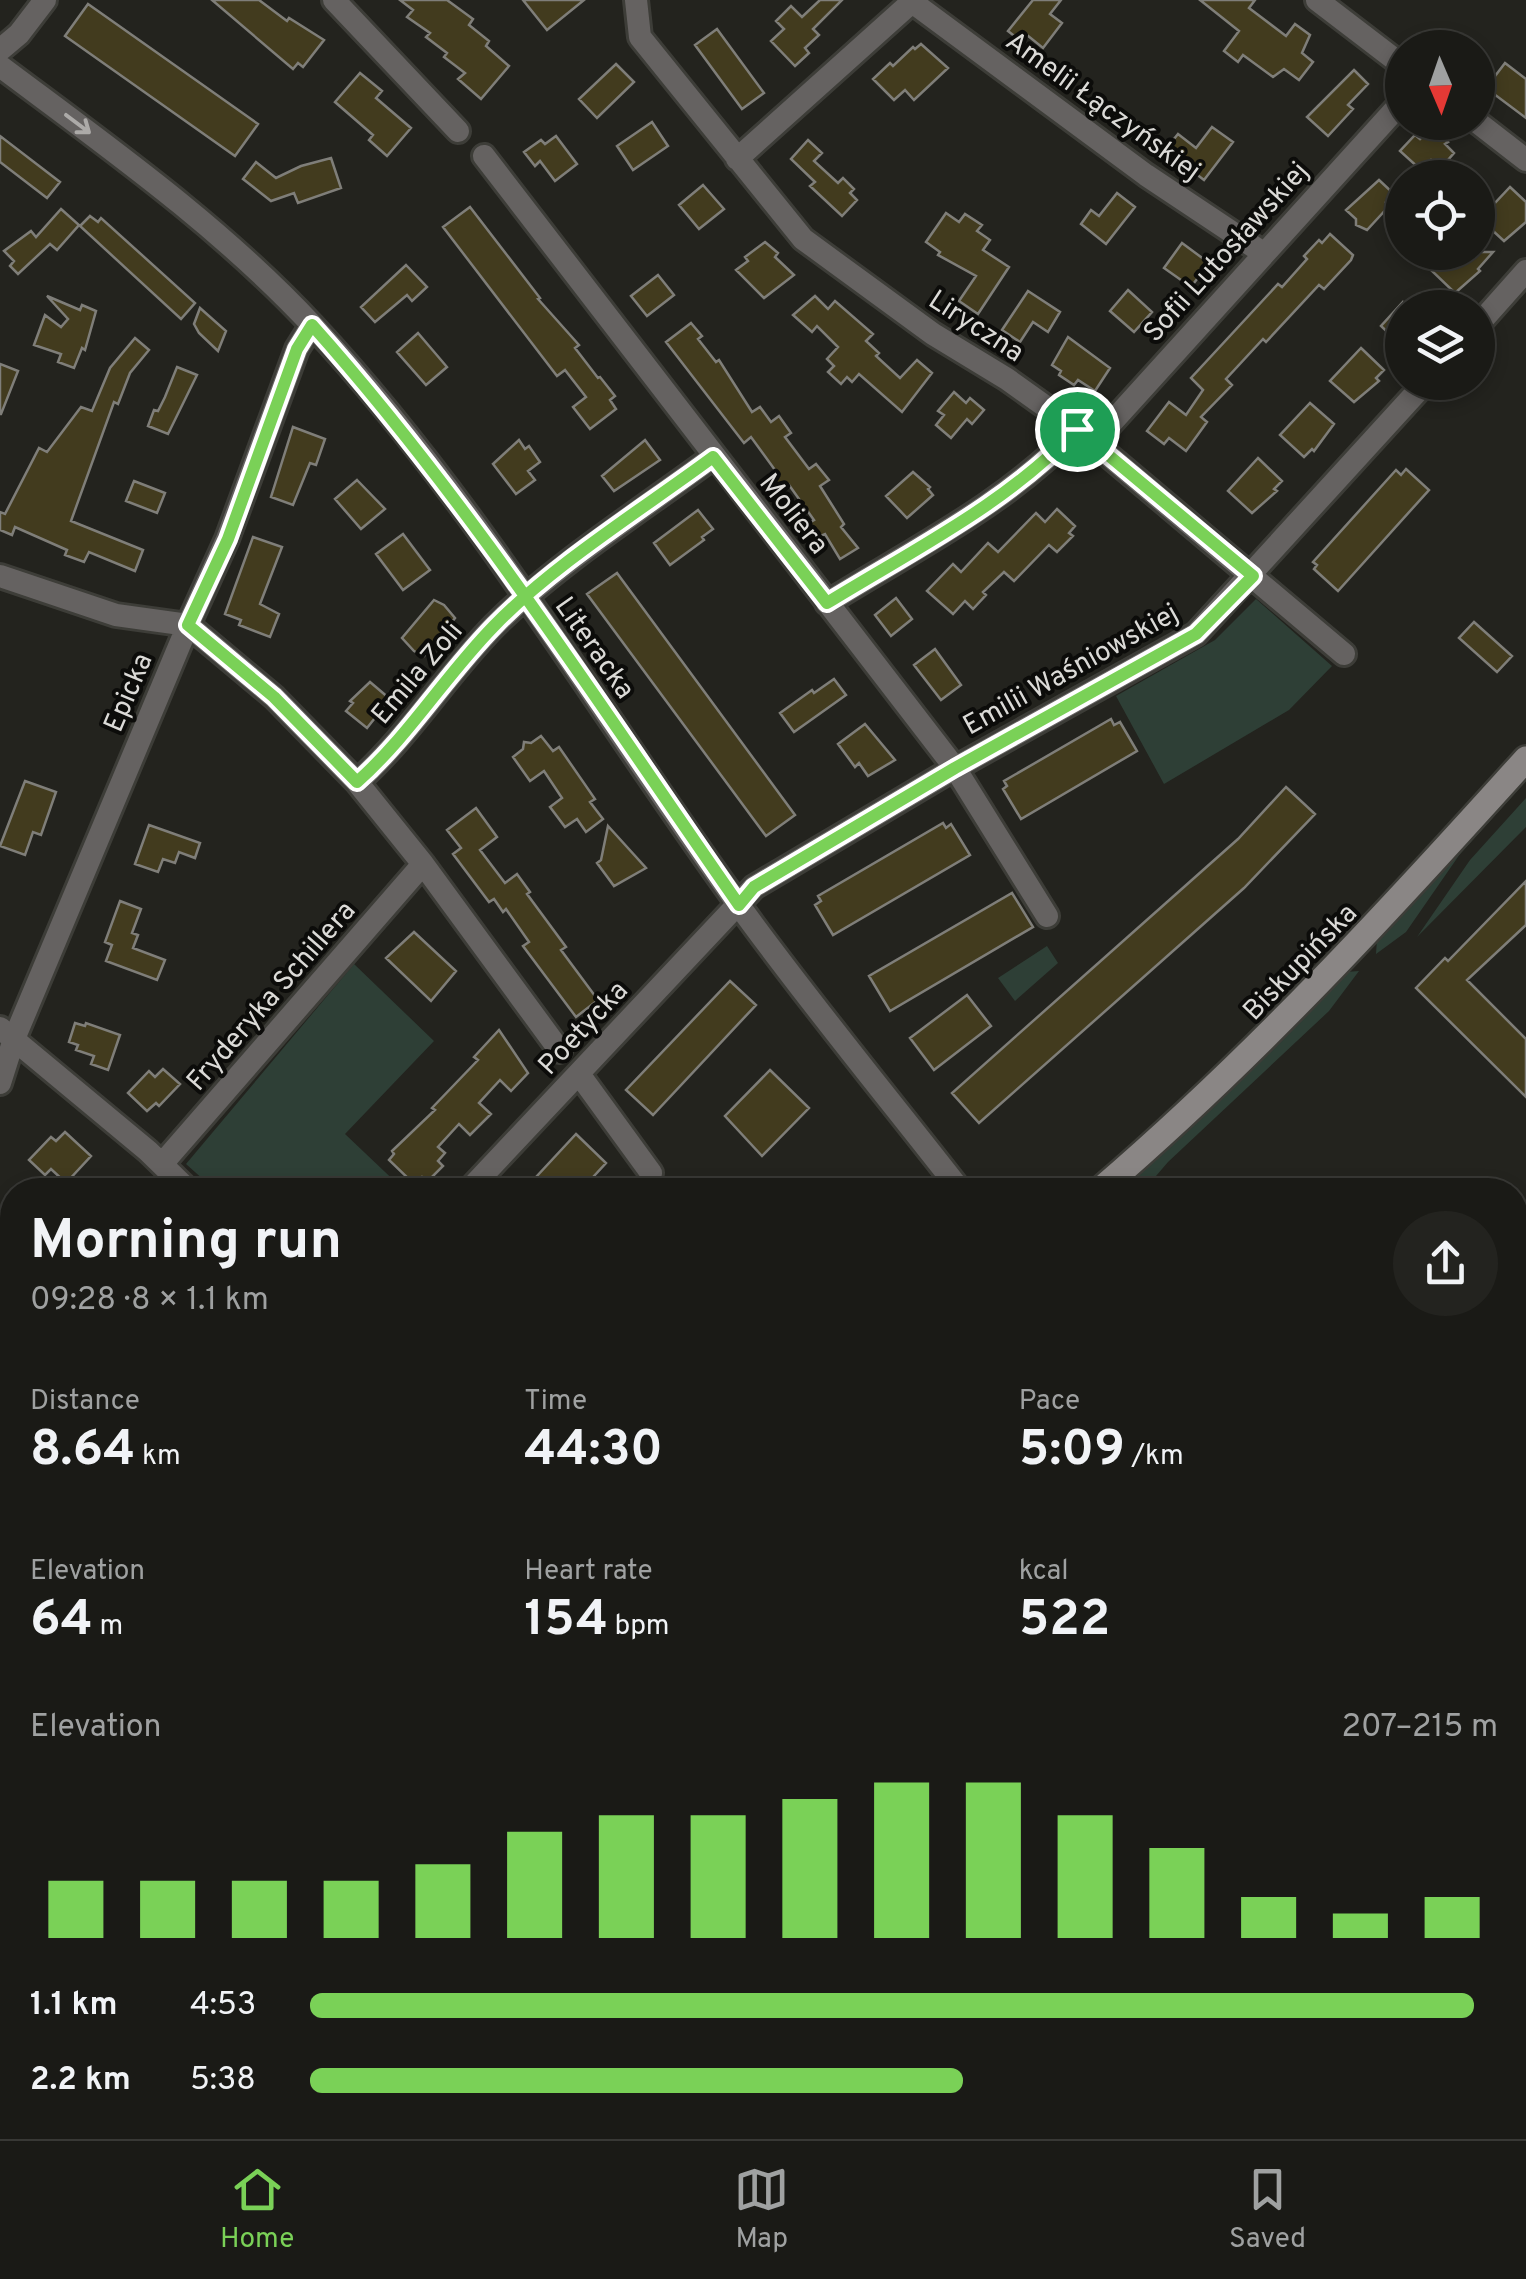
<!DOCTYPE html>
<html lang="en">
<head>
<meta charset="utf-8">
<style>
	body { margin:0; font-family:Overpass,sans-serif; background:#23231f; color:#f1f3f6; height:100vh; display:flex; flex-direction:column; font-size:38px; white-space:nowrap }
	* { box-sizing:border-box; margin:0 }
	p { font-size:32px; color:#9fa1a1 }
	.icon { flex:none; width:55px; height:55px; fill:none; stroke:currentColor; stroke-width:2; stroke-linecap:round; stroke-linejoin:round }
	.map { position:relative; flex:1; overflow:hidden }
	.side { position:absolute; left:0px; top:1178px; width:1528px; height:962px; display:flex; flex-direction:column; background:#1a1a16; border-radius:40px 40px 0 0; box-shadow:0 5px 15px #0003,0 0 0 2px #383835 }
	.side>* { flex:none }
	.needle { width:65px; rotate:178deg }
	.tools { position:absolute; left:1385px; top:30px; display:grid; gap:20px }
	.tools a { display:grid; place-items:center; width:110px; height:110px; border-radius:50%; background:#1a1a16; box-shadow:0 5px 15px #0003,0 0 0 2px #383835; font-size:50px }
	.pin { position:absolute; display:grid; place-items:center; width:85px; height:85px; color:#fff; margin:-42px; border:5px solid #fff; border-radius:50%; box-shadow:0 2px 10px #0007 }
	.round { display:grid; place-items:center; flex:none; width:105px; height:105px; border-radius:52px; background:#23231f }
	.summary { display:flex; align-items:center; justify-content:space-between; height:170px; padding:0 30px }
	h1 { font-size:55px; font-weight:700; line-height:75px }
	.stats { display:grid; grid-template-columns:repeat(3,1fr); gap:15px; height:170px; padding:10px 30px }
	.stats div { display:grid; align-content:center }
	.stats b { font-size:50px; font-weight:700 }
	.stats small { font-size:28px; font-weight:400 }
	.stats p { font-size:28px }
	.chart { height:280px; padding:20px 30px }
	.chart p { display:flex; justify-content:space-between }
	.chart svg { width:100%; height:180px; margin-top:10px; stroke:#7ad157; stroke-width:6 }
	ul { padding:0 30px; list-style:none; font-size:32px }
	li { display:grid; grid-template-columns:160px 120px 1fr; align-items:center; height:75px }
	li i { height:25px; border-radius:12px; background:#7ad157 }
	.dock { display:flex; justify-content:space-around; align-items:center; height:140px; border-top:2px solid #383835; background:#1a1a16; font-size:28px; color:#9fa1a1 }
	.dock a { display:grid; justify-items:center; gap:5px }
	.dock .current { color:#7ad157 }
	.map>svg:first-child { display:block }
</style>
</head>
<body>
<div class="map">
<svg width="1526" height="2139" viewBox="0 0 1526 2139">
	<rect width="100%" height="100%" fill="#23231e"/>
	<path fill="#2e3f36" d="M1256,599L1332,666L1289,710L1164,784L1116,696L1215,640Z
		M1526,775V781L1460,854L1406,932L1376,954L1377,939Z
		M1526,798V827L1417,937L1470,860Z
		M1047,946L1058,963L1015,1001L998,978Z
		M354,964L434,1041L345,1134L404,1190H215L186,1164Z
		M1359,971L1329,1011L1168,1162L1144,1190H1113L1346,972Z
		M0,1487L12,1498V1624L8,1628L0,1621Z
		M12,1721V2124L0,2136V1763Z"/>
	<path fill="#423b1e" stroke="#7f7e79" stroke-width="2.5" d="M212,0H259L287,21L289,18L324,40L303,67L298,63L293,69Z
		M400,0H447L473,19L469,25L489,41L486,46L509,66L481,99L458,79L465,73L444,57L447,53L426,37L430,33L407,17L413,10Z
		M523,0H584L547,30Z
		M820,0H842L813,29L819,35L805,48L809,53L795,66L771,41L784,29L776,21L791,6L802,17Z
		M1033,0H1061L1050,14L1062,23L1043,48L1027,35L1022,42L1008,31Z
		M1200,0H1255L1249,8L1286,36L1295,24L1310,35L1302,53L1313,62L1299,80L1284,69L1273,77L1243,55L1238,62L1224,51L1239,31Z
		M88,4L258,124L235,156L65,36Z
		M717,29L764,93L742,109L695,45Z
		M921,44L948,68L914,100L905,90L894,100L873,79L890,63L893,66L913,47L915,49Z
		M1505,63L1526,79V118L1486,88Z
		M616,64L634,82L597,118L579,99Z
		M1354,70L1368,84L1348,105L1353,109L1328,136L1307,117Z
		M360,73L382,91L376,98L411,128L387,156L369,140L373,135L335,102Z
		M652,122L668,146L633,170L617,146Z
		M1212,127L1233,142L1204,180L1165,150L1178,134L1196,148Z
		M1432,127L1448,142L1445,144L1454,153L1440,169L1431,160L1421,170L1400,151L1415,135L1420,139Z
		M0,136L60,182L47,198L0,162Z
		M556,136L577,164L555,181L540,161L535,166L524,152L541,140L545,144Z
		M808,140L822,153L814,161L838,183L843,178L854,189L850,193L857,200L842,216L810,186L815,182L791,159Z
		M331,158L341,188L298,203L294,193L271,201L243,179L256,162L276,178L301,166Z
		M1379,180L1394,194L1386,202L1390,205L1367,230L1356,225V219L1346,210Z
		M703,185L724,209L699,229L679,205Z
		M1510,187L1526,202V222L1504,241L1480,219Z
		M1117,193L1135,207L1106,244L1081,224L1091,210L1099,216Z
		M470,207L540,298L538,299L579,345L575,348L598,378L600,377L615,396L610,400L616,409L590,429L573,407L586,397L565,370L557,376L443,227Z
		M61,209L79,225L57,250L50,244L18,274L10,266L14,261L4,251L31,231L36,237Z
		M946,213L959,222L965,214L982,225L977,231L990,240L983,250L1009,267L978,314L959,301L976,276L938,255L940,252L926,242Z
		M90,216L98,222L101,218L195,303L181,319L80,226Z
		M1330,234L1353,255L1351,260L1324,289L1319,285L1266,342L1263,339L1226,379L1232,385L1201,417L1207,422L1186,451L1169,438L1164,444L1147,431L1169,402L1186,415L1203,390L1191,378L1278,284L1282,287L1307,259L1304,256L1319,240L1322,243Z
		M765,242L778,253L775,257L794,275L764,298L736,270L748,261L745,257Z
		M1182,243L1209,263L1191,287L1164,268Z
		M1449,252H1493L1478,269L1480,271L1455,293L1432,271Z
		M406,265L427,287L412,301L407,295L375,322L361,307Z
		M658,275L674,295L647,316L631,296Z
		M1128,290L1152,312L1134,332L1110,311Z
		M1028,291L1060,312L1048,332L1033,322L1020,342L1002,330Z
		M47,296L80,310L82,305L96,311L85,350L82,348L74,368L58,362L61,354L34,345L45,315L61,327L68,319Z
		M815,296L828,309L835,301L873,334L866,341L879,353L876,356L900,378L917,360L932,373L902,412L859,374L852,382L847,377L841,384L828,372L834,366L827,359L838,347L817,326L812,332L793,315Z
		M1402,303V346L1381,326Z
		M200,308L226,331L218,351L199,333L194,324Z
		M691,323L702,336L698,339L716,362L719,360L752,412L760,407L771,422L779,416L791,433L785,437L809,469L816,464L829,480L820,486L844,524L841,527L858,548L840,559L825,534L816,538L807,524L814,520L789,485L782,490L770,474L775,470L751,437L744,443L666,342Z
		M418,333L447,367L426,385L397,352Z
		M1068,337L1110,368L1095,391L1078,380L1074,385L1059,375L1061,371L1052,365Z
		M135,338L149,350L130,373L118,404L114,402L71,521L143,550L135,571L89,552L84,562L65,555L67,550L15,527L12,535L0,530V512L5,514L39,448L47,452L81,407L92,411L110,368Z
		M1361,348L1384,370L1376,378L1379,381L1354,402L1330,381Z
		M0,364L18,371L1,414H0Z
		M177,367L197,375L168,434L148,426L154,410L158,411L165,397Z
		M954,392L966,403L970,398L984,410L972,424L967,419L951,438L936,425L944,415L938,411Z
		M1310,403L1334,424L1314,451L1312,449L1304,457L1280,435Z
		M293,427L325,439L316,465L310,463L293,505L271,497Z
		M519,440L525,449L529,446L540,462L528,471L535,480L516,494L493,464Z
		M645,440L660,460L614,491L602,476Z
		M1258,458L1282,481L1274,489L1277,491L1252,513L1228,491Z
		M1406,469L1429,490L1338,591L1314,569L1317,565L1313,562L1396,470L1401,475Z
		M913,472L930,487L928,489L933,495L907,518L886,496Z
		M357,480L385,509L361,529L335,499Z
		M134,481L165,493L157,513L126,501Z
		M1057,509L1075,526L1069,533L1073,536L1057,552L1049,545L1014,581L1004,572L983,592L986,595L973,609L965,601L953,614L927,591L953,564L961,572L988,543L998,552L1036,513L1045,522Z
		M698,510L713,529L702,537L704,540L670,565L654,543Z
		M403,534L430,570L403,590L376,554Z
		M253,537L282,547L260,604L279,614L270,637L239,625L241,620L225,614Z
		M617,573L795,815L766,836L587,594Z
		M896,598L912,619L891,636L875,615Z
		M434,600L444,605L455,618L446,630L448,631L424,656L414,651L402,638Z
		M1474,622L1512,656L1497,672L1459,638Z
		M935,649L961,685L941,700L914,665Z
		M834,679L846,695L794,732L780,713L812,690L814,693Z
		M370,682L390,699L367,728L346,711L353,703L350,701Z
		M1111,719L1114,725L1120,722L1137,751L1021,819L1003,789L1007,786L1004,781Z
		M865,724L895,760L868,776L859,763L855,767L838,744Z
		M541,736L553,751L559,747L595,799L590,802L603,819L586,832L577,819L565,827L550,807L562,798L544,771L530,781L513,757L523,749L524,742L531,743Z
		M25,781L56,792L41,835L33,832L25,855L0,846Z
		M1286,787L1315,814L1244,888L979,1123L952,1093L1238,839Z
		M476,808L497,837L480,850L505,883L517,874L530,892L527,894L566,947L561,950L598,1000L576,1017L523,946L529,942L506,909L503,912L494,899L489,902L453,854L461,848L447,830Z
		M943,823L946,828L951,824L970,855L833,935L815,905L821,901L818,896Z
		M149,825L200,843L195,858L179,852L175,863L163,859L158,872L135,864Z
		M608,826L646,868L614,886L597,863L601,860Z
		M1526,881V925L1467,980L1526,1039V1097L1416,988L1445,958L1448,961Z
		M1012,893L1033,927L890,1011L869,976Z
		M120,901L141,909L132,933L138,935L133,948L165,960L157,980L106,961L112,945L105,942Z
		M414,932L456,971L431,1001L386,958Z
		M730,981L756,1005L653,1115L626,1090Z
		M967,995L991,1026L934,1070L910,1038Z
		M75,1023L85,1026L86,1023L120,1035L108,1070L91,1064L94,1056L76,1050L78,1045L69,1042Z
		M499,1030L528,1073L511,1091L500,1080L479,1103L491,1114L470,1135L459,1124L438,1147L445,1153L438,1161L443,1166L427,1182L422,1177L415,1185L389,1160L394,1154L392,1151L435,1110L432,1108L478,1060L474,1057Z
		M163,1069L180,1084L159,1106L156,1103L147,1111L128,1093L149,1071L155,1077Z
		M770,1070L809,1108L762,1156L725,1116Z
		M65,1132L91,1156L66,1183L51,1169L45,1175L29,1160L51,1137L56,1141Z
		M576,1134L606,1163L581,1190H524Z"/>
	<g fill="none" stroke-linecap="round" stroke-linejoin="round">
		<defs>
			<path id="street" d="M334,0L458,131
				M636,0L640,37L803,239L933,334L1007,379L1077,429L1344,654
				M1317,0L1402,65
				M912,2L1146,175L1263,253
				M0,50L19,34L45,0
				M0,66C108,147 220,226 313,326C476,501 598,711 738,904C808,1001 886,1095 960,1190
				M1477,122L1526,160
				M484,156L955,768L1047,916
				M737,159L914,0
				M1478,325L1526,271
				M1094,442L1402,102
				M0,576L116,615L188,625L274,697L357,782L423,864L560,1051
				M827,603C912,550 1008,503 1077,429
				M357,782C409,736 445,676 494,626C555,565 643,509 713,457
				M0,1028L148,1151L188,1190
				M579,1074L651,1173
				M0,1083L14,1039L188,625L227,539L297,349L312,325
				M162,1164L423,864
				M469,1190L754,887L955,768L1196,634L1426,382
				M0,1467L12,1479
				M0,1680L12,1666"/>
			<path id="secondary" d="M1100,1190C1256,1056 1389,911 1526,759
				M35,2139L47,2128"/>
		</defs>
		<use href="#street" stroke="#3d3d38" stroke-width="28"/>
		<use href="#secondary" stroke="#3d3d38" stroke-width="30"/>
		<use href="#street" stroke="#656261" stroke-width="22"/>
		<use href="#secondary" stroke="#8a8685" stroke-width="25"/>
	</g>
	<defs><path id="oneway-shaft" d="M-6 0H5M1.5-3L5.5 0L1.5 3" fill="none" stroke-width="1.6" stroke-linecap="round" stroke-linejoin="round" transform="scale(2.5)"/></defs>
	<use stroke="#acaaa8" href="#oneway-shaft" transform="translate(78 124) rotate(37)"/>
	<g fill="none" stroke-linecap="round" stroke-linejoin="round">
		<defs>
			<path id="route" d="M1077,429C1008,503 913,550 827,603L713,457C643,509 554,564 494,626C445,676 409,736 357,782L274,697L188,625L228,539L297,349L312,325C472,504 602,709 739,905L754,887L955,768L1196,634L1253,576L1077,429"/>
		</defs>
		<use href="#route" stroke="#fff" stroke-width="20"/>
		<use href="#route" stroke="#7ad157" stroke-width="12"/>
	</g>
	<g text-anchor="middle" stroke-width="8" stroke-linejoin="round" paint-order="stroke">
		<g font-size="28" fill="#dbdad7" stroke="#0c0c0a">
			<text transform="translate(1104 105) rotate(36)" y="10">Amelii Łączyńskiej</text>
			<text transform="translate(1225 251) rotate(-48)" y="10">Sofii Lutosławskiej</text>
			<text transform="translate(977 325) rotate(33)" y="10">Liryczna</text>
			<text transform="translate(795 513) rotate(52)" y="10">Moliera</text>
			<text transform="translate(596 647) rotate(55)" y="10">Literacka</text>
			<text transform="translate(1070 668) rotate(-29)" y="10">Emilii Waśniowskiej</text>
			<text transform="translate(416 672) rotate(-50)" y="10">Emila Zoli</text>
			<text transform="translate(127 692) rotate(-67)" y="10">Epicka</text>
			<text transform="translate(1299 961) rotate(-46)" y="10">Biskupińska</text>
			<text transform="translate(270 995) rotate(-49)" y="10">Fryderyka Schillera</text>
			<text transform="translate(582 1027) rotate(-47)" y="10">Poetycka</text>
		</g>
	</g>
</svg>
<div class="tools">
<a><svg class="needle" viewBox="-14 -14 28 28"><path d="M0-13l5 13h-10z" fill="#e53935"/><path d="M0 13l5-13h-10z" fill="#9fa1a1"/></svg></a>
<a><svg class="icon" aria-label="locate" viewBox="0 0 24 24"><circle cx="12" cy="12" r="6"/><path d="M12 2v4M12 18v4M2 12h4M18 12h4"/></svg></a>
<a><svg class="icon" aria-label="layers" viewBox="0 0 24 24"><path d="M12 4l9 5-9 5-9-5zM3 14l9 5 9-5"/></svg></a>
</div>
<div class="pin" style="left:1077px;top:429px;background:#1e9e55"><svg class="icon" aria-label="arrive" viewBox="0 0 24 24"><path d="M6 21V4h12l-3 4 3 4H6"/></svg></div>
<section class="side">
<div class="summary"><div><h1>Morning run</h1><p>09:28 · 8 × 1.1 km</p></div><a class="round"><svg class="icon" aria-label="share" viewBox="0 0 24 24"><path d="M12 15V3M7 8l5-5 5 5M5 13v7h14v-7"/></svg></a></div>
<div class="stats">
<div><p>Distance</p><b>8.64<small> km</small></b></div>
<div><p>Time</p><b>44:30</b></div>
<div><p>Pace</p><b>5:09<small> /km</small></b></div>
</div>
<div class="stats">
<div><p>Elevation</p><b>64<small> m</small></b></div>
<div><p>Heart rate</p><b>154<small> bpm</small></b></div>
<div><p>kcal</p><b>522</b></div>
</div>
<div class="chart"><p><span>Elevation</span>207–215 m</p>
<svg viewBox="0 0 160 44" preserveAspectRatio="none"><path d="M5 44V30M15 44V30M25 44V30M35 44V30M45 44V26M55 44V18M65 44V14M75 44V14M85 44V10M95 44V6M105 44V6M115 44V14M125 44V22M135 44V34M145 44V38M155 44V34"/></svg>
</div>
<ul>
<li><b>1.1 km</b>4:53<i style="width:98%"></i></li>
<li><b>2.2 km</b>5:38<i style="width:55%"></i></li>
</ul>
</section>
</div>
<nav class="dock">
<a class="current"><svg class="icon" aria-label="home" viewBox="0 0 24 24"><path d="M3 11l9-7 9 7M6 9v11h12V9"/></svg>Home</a>
<a><svg class="icon" aria-label="map" viewBox="0 0 24 24"><path d="M3 6l6-2 6 2 6-2v14l-6 2-6-2-6 2zM9 4v14M15 6v14"/></svg>Map</a>
<a><svg class="icon" aria-label="saved" viewBox="0 0 24 24"><path d="M7 4h10v16l-5-4-5 4z"/></svg>Saved</a>
</nav>
</body>
</html>
